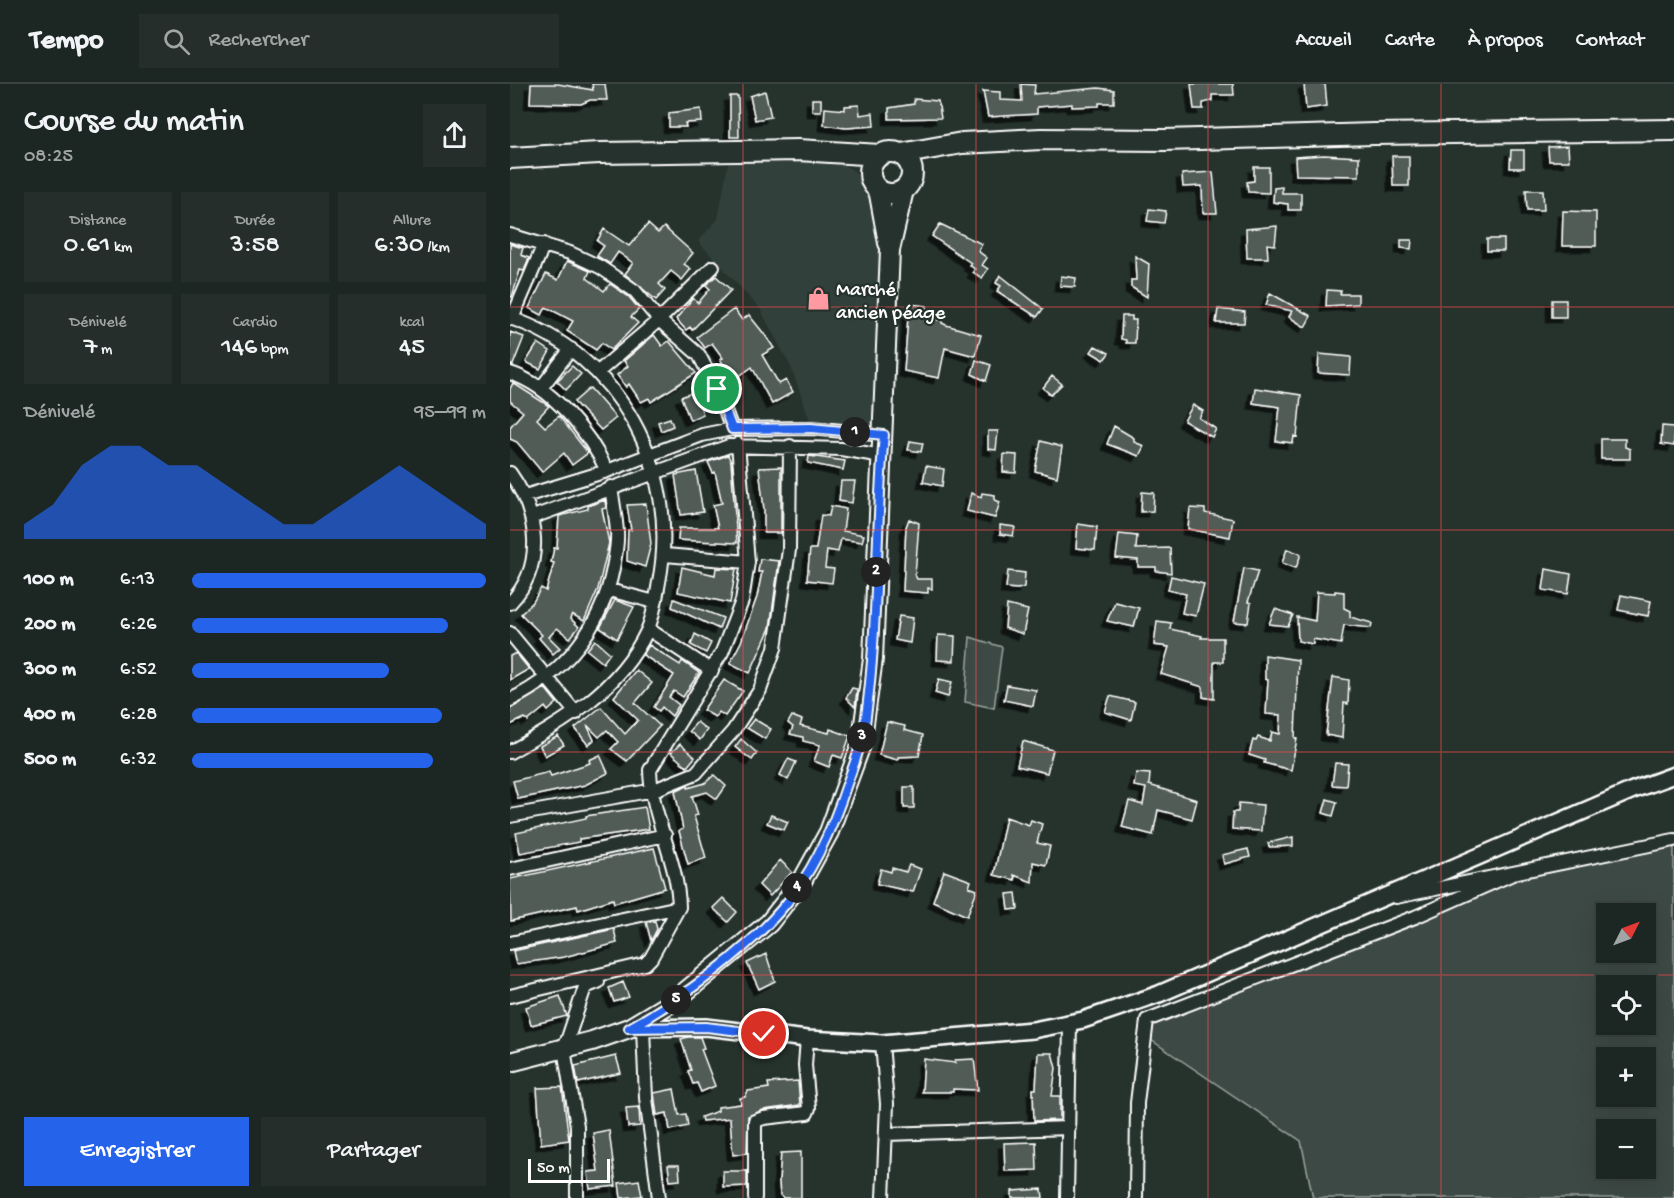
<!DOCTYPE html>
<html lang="fr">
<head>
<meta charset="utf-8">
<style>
	body { margin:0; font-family:"Gochi Hand",sans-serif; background:#252e2a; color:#f1f3f6; height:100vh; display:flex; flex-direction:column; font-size:22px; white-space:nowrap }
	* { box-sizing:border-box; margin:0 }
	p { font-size:20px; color:#a0a5a5 }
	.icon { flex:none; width:33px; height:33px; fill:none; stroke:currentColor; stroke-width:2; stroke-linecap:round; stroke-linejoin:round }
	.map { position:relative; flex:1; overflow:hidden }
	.details { display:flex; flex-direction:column; background:#1c2622; width:510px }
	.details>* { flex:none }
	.needle { width:39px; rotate:48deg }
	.controls { position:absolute; left:1086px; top:819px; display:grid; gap:12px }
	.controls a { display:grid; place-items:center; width:60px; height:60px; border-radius:0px; background:#1c2622; box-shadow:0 6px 24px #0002,0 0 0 2px #3a4340; font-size:30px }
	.scale { position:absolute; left:18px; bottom:15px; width:82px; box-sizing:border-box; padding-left:6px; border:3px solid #fff; border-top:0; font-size:16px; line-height:21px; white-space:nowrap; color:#fff; -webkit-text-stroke:4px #26332d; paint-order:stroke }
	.pin { position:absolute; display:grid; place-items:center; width:51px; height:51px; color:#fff; margin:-26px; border:3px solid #fff; border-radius:50%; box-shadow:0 2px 6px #0007 }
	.km { position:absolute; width:30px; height:30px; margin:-15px; border-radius:50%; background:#222; color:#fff; font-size:16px; line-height:30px; text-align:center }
	.round { display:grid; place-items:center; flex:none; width:63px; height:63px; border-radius:0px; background:#252e2a }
	.head { display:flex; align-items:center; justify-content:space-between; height:102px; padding:0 24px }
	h1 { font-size:33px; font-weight:600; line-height:45px }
	.metrics { display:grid; grid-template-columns:repeat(3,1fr); gap:9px; height:102px; padding:6px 24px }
	.metrics div { display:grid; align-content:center; border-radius:0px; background:#252e2a; text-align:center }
	.metrics b { font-size:26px; font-weight:600 }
	.metrics small { font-size:16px; font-weight:400 }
	.metrics p { font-size:16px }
	.chart { height:168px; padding:12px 24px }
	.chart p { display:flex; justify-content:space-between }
	.chart svg { width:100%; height:108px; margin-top:6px; fill:#2563eb; opacity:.7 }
	.primary-button { display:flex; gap:12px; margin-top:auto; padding:12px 24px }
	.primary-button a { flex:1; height:69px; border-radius:0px; background:#2563eb; color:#fff; font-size:24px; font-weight:600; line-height:69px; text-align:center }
	.primary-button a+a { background:#252e2a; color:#f1f3f6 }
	ul { padding:0 24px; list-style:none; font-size:20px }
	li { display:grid; grid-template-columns:96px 72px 1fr; align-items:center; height:45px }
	li i { height:15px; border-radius:8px; background:#2563eb }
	header { display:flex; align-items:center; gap:36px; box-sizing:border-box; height:84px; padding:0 30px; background:#1c2622; border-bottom:2px solid #3a4340 }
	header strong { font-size:28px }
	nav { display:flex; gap:33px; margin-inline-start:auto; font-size:21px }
	.search { width:420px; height:54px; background:#252e2a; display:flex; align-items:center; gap:15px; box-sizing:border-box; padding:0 21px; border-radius:0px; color:#a0a5a5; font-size:22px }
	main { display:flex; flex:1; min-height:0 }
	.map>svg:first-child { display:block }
</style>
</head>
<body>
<header>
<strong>Tempo</strong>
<div class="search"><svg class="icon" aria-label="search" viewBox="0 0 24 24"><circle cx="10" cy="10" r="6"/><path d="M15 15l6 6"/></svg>Rechercher</div>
<nav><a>Accueil</a><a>Carte</a><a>À propos</a><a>Contact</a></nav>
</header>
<main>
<section class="details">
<div class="head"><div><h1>Course du matin</h1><p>08:25</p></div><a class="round"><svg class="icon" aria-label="share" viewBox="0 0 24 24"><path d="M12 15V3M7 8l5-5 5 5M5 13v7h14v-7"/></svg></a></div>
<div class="metrics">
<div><p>Distance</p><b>0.61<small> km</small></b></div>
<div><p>Durée</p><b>3:58</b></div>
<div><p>Allure</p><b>6:30<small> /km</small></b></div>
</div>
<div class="metrics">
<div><p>Dénivelé</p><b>7<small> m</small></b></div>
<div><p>Cardio</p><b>146<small> bpm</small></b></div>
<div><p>kcal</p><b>45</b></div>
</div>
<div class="chart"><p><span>Dénivelé</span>95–99 m</p>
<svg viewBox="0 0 160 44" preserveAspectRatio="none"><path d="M0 44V38L10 30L20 14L30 6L40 6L50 14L60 14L70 22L80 30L90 38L100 38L110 30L120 22L130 14L140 22L150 30L160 38V44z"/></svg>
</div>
<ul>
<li><b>100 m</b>6:13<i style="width:100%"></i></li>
<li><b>200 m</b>6:26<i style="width:87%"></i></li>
<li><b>300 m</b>6:52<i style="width:67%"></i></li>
<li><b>400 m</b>6:28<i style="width:85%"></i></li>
<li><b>500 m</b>6:32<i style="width:82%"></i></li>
</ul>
<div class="primary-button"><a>Enregistrer</a><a>Partager</a></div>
</section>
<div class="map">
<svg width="1164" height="1114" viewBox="0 0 1164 1114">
	<defs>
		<filter id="shadow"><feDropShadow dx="-5.5" dy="5.5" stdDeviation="0" flood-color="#0009"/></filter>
	</defs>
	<rect width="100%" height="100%" fill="#26332d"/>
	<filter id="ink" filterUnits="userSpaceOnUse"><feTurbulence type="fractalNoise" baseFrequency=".0167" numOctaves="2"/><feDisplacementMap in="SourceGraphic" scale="12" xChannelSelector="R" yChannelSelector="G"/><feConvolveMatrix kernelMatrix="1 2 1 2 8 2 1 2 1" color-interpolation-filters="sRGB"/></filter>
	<g filter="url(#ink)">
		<path fill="#333f3a" d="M219,75H313L332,80L344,87L364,106L376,163L372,348L302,342L281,283L250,225L188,157L208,135Z"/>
		<path fill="#3e4944" stroke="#9ea4a2" stroke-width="1.5" fill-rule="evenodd" d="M460,553L492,563L484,624L455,618Z
			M1164,756V1114H803L791,1057L635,952L637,936L1005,789ZM1096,830H1136V868H1096ZM1096,902H1136V940H1096ZM1096,974H1136V1012H1096ZM1096,1046H1136V1084H1096Z"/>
		<path fill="#515c57" stroke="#fff" stroke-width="1.5" filter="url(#shadow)" d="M21,0H48L83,6L82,0H95L97,16H80L71,20L20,19Z
			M511,0L525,1L524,10L588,4L604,6V19H589V22L562,23V20L527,23V30L478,33L473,7L490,8V16L512,17Z
			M681,0H723L724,11H702V17L693,19V25H684Z
			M794,0H815L817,22L796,25Z
			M255,7L261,33L245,36L240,12Z
			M220,12H228L229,53H220Z
			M302,15H311V27H302Z
			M404,15L428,17L431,34L379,35V24L404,20Z
			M349,21L350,31L363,29L364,42L336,44L314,41L315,24L335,26V22Z
			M191,25L192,38L175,39L176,43H159V29Z
			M1058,62L1059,77H1039L1038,63Z
			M1001,66H1014V84H1000Z
			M814,71L849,73V92L786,91L785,73Z
			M882,72H899V102H883Z
			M744,83H759V109L738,108L737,98L744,97Z
			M703,88L707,129H693L692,102L673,103L672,90Z
			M772,103V109H791V126H778V120L763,118L764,104Z
			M1016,106H1033L1034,126H1017Z
			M639,125L656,127L654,139L637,137Z
			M1053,127L1086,128V162H1052Z
			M138,140L148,149L154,143L183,169L174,180L181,185L172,196L161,187L149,200L155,206L146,216L115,190L123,179L108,168L100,180L87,172L94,162L87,157L94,145L119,162Z
			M430,140L472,160L468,167L477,174L472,181L478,185L472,194L463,188L465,185L459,181L461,179L422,152Z
			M767,142L765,161L757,160L758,174H737L736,145Z
			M977,155H994V167H977Z
			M891,156H902L901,165L891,164Z
			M0,160L13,164L11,171L19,174L14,187L10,186L2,213H0Z
			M625,172L639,180L637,213L621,203V196H626Z
			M57,177L80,187L77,194L94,207L100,200L119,213L129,225L121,233L128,239L101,266L92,259L86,266L57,247L63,237L36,223L32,231L19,224L36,190L48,196Z
			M490,191L533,225L527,233L487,207L491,202L486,199Z
			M206,192L221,206L182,246L180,243L176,246L166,235L183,214L188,219L200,205L196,201Z
			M551,192L566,194L565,203L550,202Z
			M817,206L831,207L830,210H848V220L816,222Z
			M760,209L801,232L795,243L779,233L782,227L756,221Z
			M1042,216H1056V233H1042Z
			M399,220L417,222L416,235L432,236V239L436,241L471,251L465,272L435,264L429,294L394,287Z
			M224,225L232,236L239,231L255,251L264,264L252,271L269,300L276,296L283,308L262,320L242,283L215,302L207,288L215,283L210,275L213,274L202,259L195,264L187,253Z
			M708,225L735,228L734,239H706Z
			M612,232H622V236H626L625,259H616V256L611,255Z
			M0,248L14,253L3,281H0Z
			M144,251L152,262L159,257L186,289L141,318L139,314L131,318L119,300L116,303L107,291L118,282L114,277Z
			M28,259L40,267L30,285L16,278Z
			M585,262L599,269L594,276L581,268Z
			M809,270L841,273L840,291L808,289Z
			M466,276L481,281L476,297L462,290Z
			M62,282L71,290L56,306L47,297Z
			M542,292L552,300L541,311L533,304Z
			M3,299L39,322L27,335L35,343L49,332L78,369L62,381L54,369L32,388L7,358L0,355V343L13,328L0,317V305Z
			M197,303L202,317L190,322L193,330L180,336L171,313Z
			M80,304L106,334L91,346L64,318Z
			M745,304L791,311L787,353L784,352L783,359L766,357L770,323L743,319Z
			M683,321L693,327L689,334L706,345L702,353L674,337Z
			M160,334L163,342L151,347L148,338Z
			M604,342L624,354V358L634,362L629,372L597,360Z
			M1152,342L1164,343V362L1151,360Z
			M478,347H488L486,366L478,365Z
			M1091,355H1115V363L1120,365V375H1091Z
			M400,357L413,359L411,368L398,366Z
			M531,357L552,363L547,393L525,387Z
			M494,370L507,371L506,389L493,388Z
			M218,371L221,378L227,459L168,456L169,444H208L203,421L212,419L205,388L203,389L198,378Z
			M299,372L335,377L333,386L298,379Z
			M416,382L434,385L432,402L413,398Z
			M271,383V449H254V425L249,384Z
			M186,387L193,428L171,431L165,391Z
			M331,397H345L342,419L329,417Z
			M632,408L644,409L643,427L631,428Z
			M461,409L471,413L472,409L485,411V416L490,418L485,434L457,427Z
			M95,416L96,424L92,425L99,459L88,505L74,537L62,530L60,534L69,543L60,554L47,544L39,553L50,564L43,570L29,554L32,551L11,530L23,518L31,504L36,507L44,479L41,478L44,464H47L49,432L78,425V422Z
			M136,420L141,460L135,483L117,477L118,446H121L117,421Z
			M321,422L336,425L333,447L354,451L352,458L331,455L328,468L317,466L315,484L324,485L322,499L297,496L300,465H306L311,431L319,432Z
			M680,424L695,425V429L723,435L720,453L678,445Z
			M399,435L409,439L405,491L407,495H422V505L418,504V509L393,507L396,443Z
			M568,440L587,443L585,466L566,464Z
			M490,441L505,443L503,452L490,450Z
			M609,450L627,452L626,465L660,464L661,489L646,487V483H628V476L606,474Z
			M777,465L791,470L786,484L772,479Z
			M250,475L269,477L260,544L240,589L220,579L231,558L247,513L252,488H248Z
			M172,483L205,491L206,484L226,485L220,519L168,508Z
			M734,484L748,487L738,518L741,519L738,539L724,538Z
			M1036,485L1061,490L1058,510L1033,506Z
			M498,487L515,489L514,503L508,505L496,504Z
			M661,492L694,500L686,532L672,529L676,510L658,506Z
			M825,507L834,508V524L840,527V533L862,539L861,544L834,541L831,560L803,555V560L788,557L787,533L805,537L807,508L825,509Z
			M1111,511L1141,517L1138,532L1108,526Z
			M164,515L213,534L209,545L162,523Z
			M105,516L124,523L107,555L90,544Z
			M605,518L629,524L624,543L597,537Z
			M497,521L518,526L513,550L495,544Z
			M765,525L783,531L778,542L759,540Z
			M389,532L403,534L400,559L385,556Z
			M647,537L661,539L660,545L692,552L691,554H713V578H704V615L693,613V603L651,590L659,563L644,561Z
			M185,550L201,559L196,569L181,561Z
			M428,551L445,552L444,577L427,576Z
			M85,556L100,569L93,579L77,566Z
			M139,561L170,581L172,577L189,589L173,613L164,607L159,613L169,621L162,632L152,623L149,627L144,623L164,591L133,571Z
			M6,569L19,585L0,596V572Z
			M755,571L788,576L785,654L787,655L781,686L754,679L755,676L739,671L743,656L746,657L748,653L760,657L762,648L770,650L771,631L756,630L758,596L755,595Z
			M126,586L142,599L125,619L150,642L117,677L101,665L108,658L97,646L89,653L77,641L84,656L78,661L65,644L91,623L115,650L128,636L104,613Z
			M823,593L839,596L838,620L834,619L832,654L816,651Z
			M429,595L442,598L438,613L425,609Z
			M214,596L233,607L215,632L209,628L205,633L193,626Z
			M497,601L526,606L523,622L494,616Z
			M35,604L47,619L38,627L35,623L18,637L15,634L0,641V625Z
			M342,604L347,605L345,623L336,614Z
			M600,612L625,618L621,636L595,628Z
			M282,632L292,636L290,642L319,649L320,645L340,652L332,674L323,671L319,683L304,677L310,661L293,657V653L280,650L283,643L278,639Z
			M244,635L261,645L255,655L237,644Z
			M187,638L197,646L190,656L179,647Z
			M377,638L395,642L394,646L413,651L409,672L388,673V676L369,671Z
			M48,652L54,661L35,672L30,662Z
			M231,655L247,669L242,676L225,663Z
			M513,657L543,666L537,689L507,682Z
			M170,660L185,673L177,683L161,669Z
			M90,671L98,689L75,701L8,715L3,697L39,688L41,692L80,679L79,676Z
			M278,675L286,678L278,696L270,691Z
			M825,679L838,680L836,702L822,701Z
			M626,689L640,690L639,701L687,716L682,735L648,726L643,751L612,743L619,717L633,721L636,704L624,702Z
			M204,691L216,702L207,715L197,708L182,712L188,731L184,732L196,774L178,780L169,747L173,745L165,707L178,701V704L195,699Z
			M394,703H404V724H394Z
			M817,715L827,718L823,732L813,729Z
			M729,719L753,721L751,747L722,745L723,728H728Z
			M135,723L139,745L69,755V758L10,769L6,749L76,734V732Z
			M261,731L278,738L274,746L257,739Z
			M496,733L519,741L521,736L532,740L527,759L540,762L536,781L523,778L522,798L504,791L505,796L484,791Z
			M783,753V762L759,763L758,759Z
			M144,764L155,804L104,819L103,815L68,826L67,822L1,837L0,795Z
			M738,765L740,773L714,780L712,771Z
			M270,776L282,788L260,812L249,801Z
			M399,781L411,785L403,808L367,800L371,785L381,788L382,784L396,788Z
			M434,787L461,797L459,803L467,806L457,832L423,817Z
			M506,809L508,825L499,826L497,810Z
			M213,814L227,828L218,838L203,824Z
			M145,837L147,845L141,857L136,838Z
			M104,845L107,859L54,873L6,880L3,867Z
			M256,870L265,897L249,905L237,879Z
			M113,898L119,913L104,918L99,904Z
			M50,912L57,932L21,941L16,923Z
			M178,953H190L194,964L191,965L205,1002L191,1008L187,999L183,1000L178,987L181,986L171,955Z
			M528,969H542L546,984L542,1012H550V1036L524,1037L523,1005H526Z
			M106,972L111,989L68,999L65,982Z
			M414,975L445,979V976L464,975L468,1006L443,1005V1008H412Z
			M288,997L290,1021L253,1026L238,1032L237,1069L223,1071L220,1034L192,1037L191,1033L208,1027V1023L231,1020L230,1014L235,1013L238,1007L259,1004L258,999Z
			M52,1003L59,1056L31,1060L27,1004Z
			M164,1005L169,1031L176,1030L178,1042L160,1046L157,1029L147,1031L144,1009Z
			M129,1023L130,1042L118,1043L116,1024Z
			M99,1046L106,1102L80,1105L78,1088L88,1087L83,1049Z
			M526,1058L527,1086L495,1087L494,1059Z
			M291,1068V1114H273L270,1111L269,1098L271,1069Z
			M158,1081H169L170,1096L160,1097Z
			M213,1087H237V1102L213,1103Z
			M129,1096L132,1112L111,1114L109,1099Z
			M532,1105L533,1114H502V1107Z"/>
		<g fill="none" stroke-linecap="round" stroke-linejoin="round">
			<defs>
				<path id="minor" d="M0,151L60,169L90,183L125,207L149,236L189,271L207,305L222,345
					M0,234C109,270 171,387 149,498C146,514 144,532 137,547C109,606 55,637 0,668
					M2,235L34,160
					M88,288L149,236L203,183
					M0,289C41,302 79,348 97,387
					M31,304L61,265
					M0,389C28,428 36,482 0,519
					M15,412L97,387L192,351L222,345L301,344L374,351
					M23,433L219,362L331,365L372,372
					M155,471L238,478
					M99,506L145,518
					M138,545L202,587
					M0,549L66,629
					M0,616C54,590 92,543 103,484C105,473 108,460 107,448C106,433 103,418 101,403
					M0,732L144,706L186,689L223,647L250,606L265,564L279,466L280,362
					M0,785L155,751
					M886,813L1164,756
					M0,859L169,823C168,776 141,733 140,686L212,568L232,517L238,478L228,360
					M0,912L135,880L141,874L169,823
					M133,945L136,1014L149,1114
					M372,959L377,1020L373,1114
					M49,964L57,957L75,903L88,898
					M54,965L67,1042V1114
					M376,1050L559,1044
					M245,1114V1037L254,1034L297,1029L299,1024L295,981L297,955
					M557,1114L560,939
					M626,1114L627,1019L637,936L905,833L1005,789"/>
				<path id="tertiary" d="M119,944L196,943L297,955L372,959L523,946L573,936L649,910L1123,706L1164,691"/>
				<path id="primary" d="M368,105L378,159
					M0,978L82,957L119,944L164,917L259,839L292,797L319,748L351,661L363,575L380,166L394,106"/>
				<path id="trunk" d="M360 89a21 21 0 1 1 42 0a21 21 0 1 1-42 0Z
					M391,70L452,59L531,55L654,56L864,50L1164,46
					M0,74L89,69L288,66L370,71"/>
			</defs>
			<use href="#minor" stroke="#fff" stroke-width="16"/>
			<use href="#tertiary" stroke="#fff" stroke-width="20"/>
			<use href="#primary" stroke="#fff" stroke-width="22"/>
			<use href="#trunk" stroke="#fff" stroke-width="24"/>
			<use href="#minor" stroke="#26332d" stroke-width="12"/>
			<use href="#tertiary" stroke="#26332d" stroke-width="15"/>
			<use href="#primary" stroke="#26332d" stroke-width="18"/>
			<use href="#trunk" stroke="#26332d" stroke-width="20"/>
		</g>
	</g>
	<g fill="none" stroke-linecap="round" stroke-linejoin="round" filter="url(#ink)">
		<defs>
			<path id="route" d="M207,305L222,345L301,344L374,351C365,447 369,545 355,640C352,660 345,678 338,697C324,740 305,786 275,821C237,867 171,915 119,944L196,943L254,950"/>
		</defs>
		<use href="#route" stroke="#fff" stroke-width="12"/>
		<use href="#route" stroke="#2563eb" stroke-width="8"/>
	</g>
	<path fill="none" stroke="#dc4848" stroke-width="1.5" stroke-opacity="0.55" d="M233,0V1114M466,0V1114M698,0V1114M931,0V1114M0,223H1164M0,446H1164M0,668H1164M0,891H1164"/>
	<defs>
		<symbol id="shop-bare" viewBox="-9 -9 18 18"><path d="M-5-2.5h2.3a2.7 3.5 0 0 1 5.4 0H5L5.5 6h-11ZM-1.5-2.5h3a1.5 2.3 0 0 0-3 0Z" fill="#ff9aa2" stroke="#26332d" stroke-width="2.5" paint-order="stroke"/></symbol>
	</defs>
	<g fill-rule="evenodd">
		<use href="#shop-bare" x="292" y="198" width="33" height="33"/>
	</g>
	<g text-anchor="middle" stroke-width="4.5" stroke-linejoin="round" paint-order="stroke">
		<g font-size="20" fill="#fff" stroke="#26332d" text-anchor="start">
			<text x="326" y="211">Marché<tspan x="326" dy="23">ancien péage</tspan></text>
		</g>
	</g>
</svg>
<div class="controls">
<a><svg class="needle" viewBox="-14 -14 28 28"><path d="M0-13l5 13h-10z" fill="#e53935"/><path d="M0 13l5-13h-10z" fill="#a0a5a5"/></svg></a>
<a><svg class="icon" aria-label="locate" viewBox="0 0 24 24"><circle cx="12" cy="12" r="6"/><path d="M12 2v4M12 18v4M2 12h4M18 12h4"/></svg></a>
<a>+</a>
<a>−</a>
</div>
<div class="scale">50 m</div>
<div class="pin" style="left:207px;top:305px;background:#1e9e55"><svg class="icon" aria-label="arrive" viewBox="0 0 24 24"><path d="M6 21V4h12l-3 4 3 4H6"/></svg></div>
<div class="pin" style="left:254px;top:950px;background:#d93025"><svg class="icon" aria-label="check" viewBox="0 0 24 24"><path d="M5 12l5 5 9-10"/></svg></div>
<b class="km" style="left:345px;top:348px">1</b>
<b class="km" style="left:366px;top:488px">2</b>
<b class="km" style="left:352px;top:653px">3</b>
<b class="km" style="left:287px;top:804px">4</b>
<b class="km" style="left:166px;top:916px">5</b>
</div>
</main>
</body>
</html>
